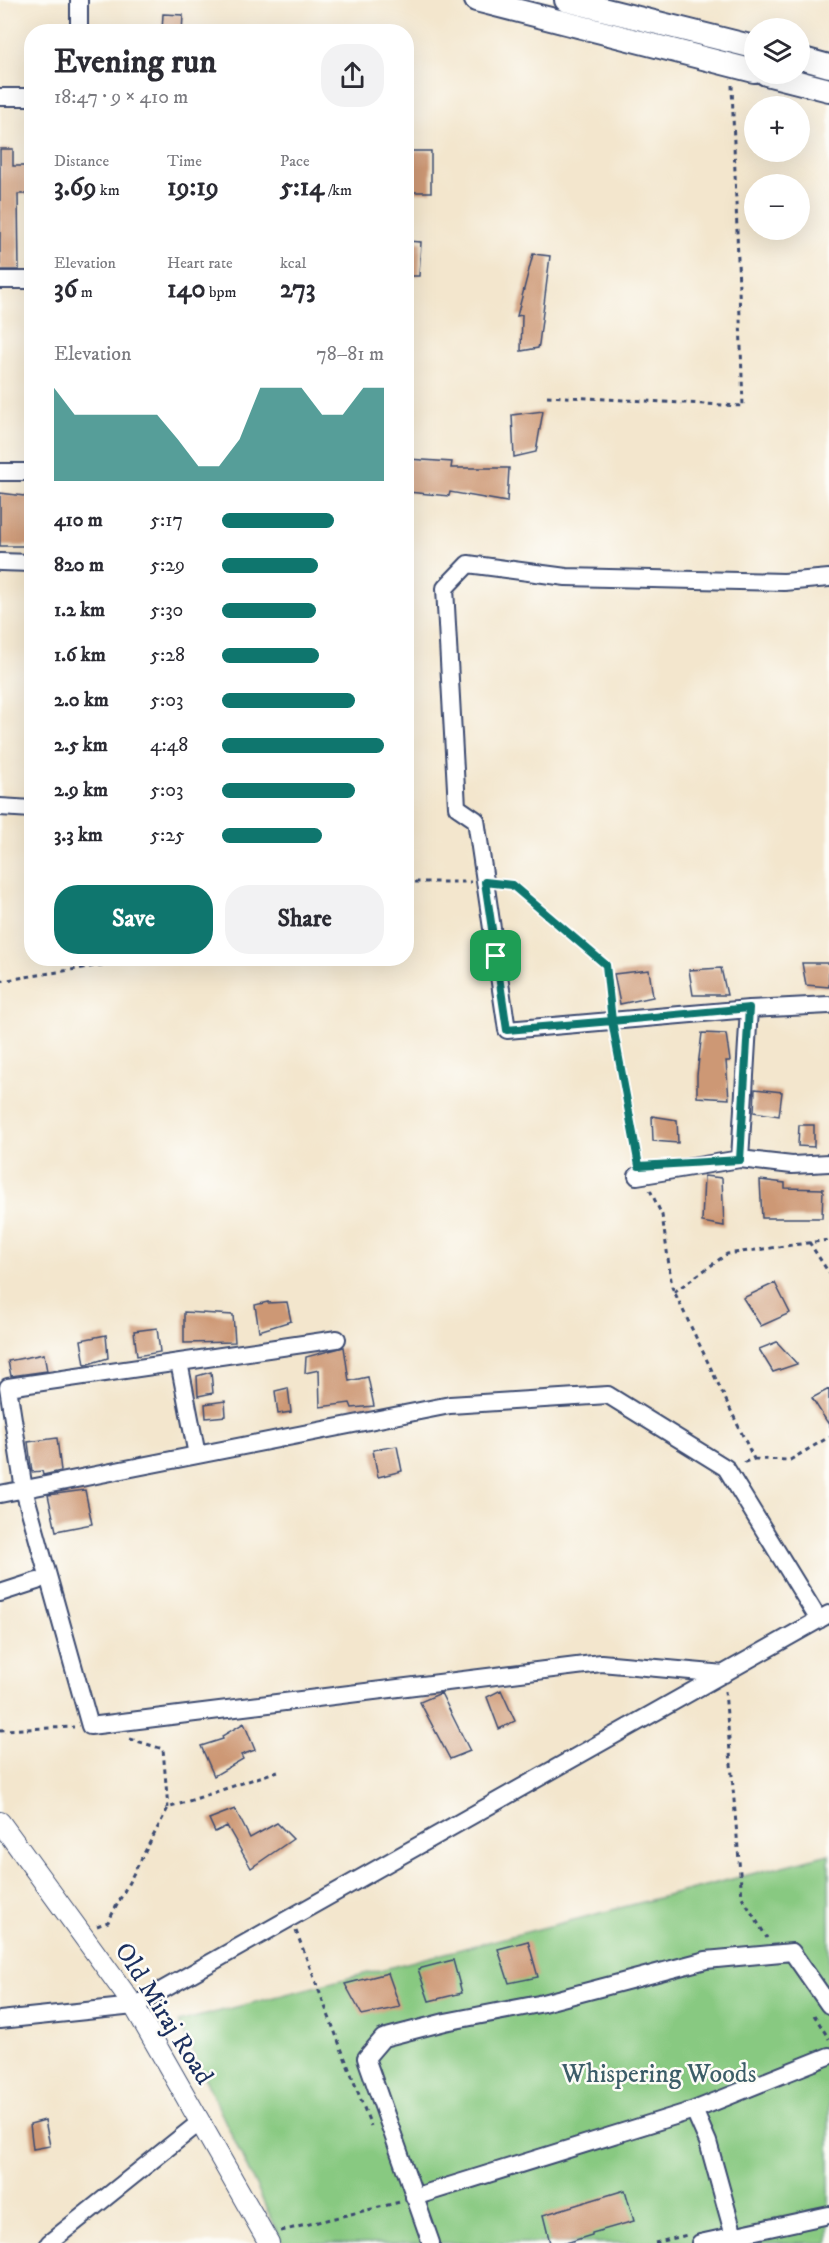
<!DOCTYPE html>
<html lang="en">
<head>
<meta charset="utf-8">
<style>
	body { margin:0; font-family:"IM FELL DW Pica",serif; background:#f2f2f3; color:#2b2b33; height:100vh; display:flex; flex-direction:column; font-size:22px; white-space:nowrap }
	* { box-sizing:border-box; margin:0 }
	p { font-size:20px; color:#7c7c81 }
	.icon { flex:none; width:33px; height:33px; fill:none; stroke:currentColor; stroke-width:2; stroke-linecap:round; stroke-linejoin:round }
	.map { position:relative; flex:1; overflow:hidden }
	.panel { position:absolute; left:24px; top:24px; width:390px; height:942px; display:flex; flex-direction:column; background:#fff; border-radius:24px; box-shadow:0 6px 24px #0002 }
	.panel>* { flex:none }
	.controls { position:absolute; left:744px; top:18px; display:grid; gap:12px }
	.controls a { display:grid; place-items:center; width:66px; height:66px; border-radius:50%; background:#fff; box-shadow:0 6px 24px #0002; font-size:30px }
	.pin { position:absolute; display:grid; place-items:center; width:51px; height:51px; color:#fff; margin:-26px; border-radius:12px; box-shadow:0 3px 9px #0006 }
	.round { display:grid; place-items:center; flex:none; width:63px; height:63px; border-radius:24px; background:#f2f2f3 }
	.overview { display:flex; align-items:center; justify-content:space-between; height:102px; padding:0 30px }
	h1 { font-size:33px; font-weight:700; line-height:45px }
	.stats { display:grid; grid-template-columns:repeat(3,1fr); gap:9px; height:102px; padding:6px 30px }
	.stats div { display:grid; align-content:center }
	.stats b { font-size:26px; font-weight:700 }
	.stats small { font-size:16px; font-weight:400 }
	.stats p { font-size:16px }
	.chart { height:168px; padding:12px 30px }
	.chart p { display:flex; justify-content:space-between }
	.chart svg { width:100%; height:108px; margin-top:6px; fill:#0f766e; opacity:.7 }
	.button { display:flex; gap:12px; margin-top:auto; padding:12px 30px }
	.button a { flex:1; height:69px; border-radius:24px; background:#0f766e; color:#fff; font-size:24px; font-weight:700; line-height:69px; text-align:center }
	.button a+a { background:#f2f2f3; color:#2b2b33 }
	ul { padding:0 30px; list-style:none; font-size:20px }
	li { display:grid; grid-template-columns:96px 72px 1fr; align-items:center; height:45px }
	li i { height:15px; border-radius:8px; background:#0f766e }
	.map>svg:first-child { display:block }
</style>
</head>
<body>
<div class="map">
<svg width="829" height="2243" viewBox="0 0 829 2243">
	<rect width="100%" height="100%" fill="#fdfcf7"/>
	<filter id="ink" filterUnits="userSpaceOnUse"><feTurbulence type="fractalNoise" baseFrequency=".0167" numOctaves="2"/><feDisplacementMap in="SourceGraphic" scale="12" xChannelSelector="R" yChannelSelector="G"/><feConvolveMatrix kernelMatrix="1 2 1 2 8 2 1 2 1" color-interpolation-filters="sRGB"/></filter>
	<filter id="wash" filterUnits="userSpaceOnUse"><feTurbulence type="fractalNoise" baseFrequency=".008" numOctaves="4" result="noise"/><feDisplacementMap in="SourceGraphic" scale="24" xChannelSelector="R" yChannelSelector="G"/><feGaussianBlur stdDeviation="1.35" result="paint"/><feColorMatrix in="noise" values="0 0 0 0 0 0 0 0 0 0 0 0 0 0 0 0 0 1.4 0 .05"/><feComposite in="paint" operator="in"/></filter>
	<g filter="url(#wash)">
		<rect width="100%" height="100%" fill="#f3e6cd"/>
		<path fill="#88c981" stroke="#527c70" stroke-width="1.5" d="M829,1854V2243H283L178,2022Z"/>
		<g id="blocks">
			<path fill="#cd9875" d="M163,14L183,15L182,32H162Z
				M0,149H13V166H32V194H18L19,270H0Z
				M406,151H431V192H406Z
				M406,241L421,242L419,276H406Z
				M533,254L550,256L539,344L538,348L521,351L522,315L517,316Z
				M543,411L536,452L514,457L512,415Z
				M408,459L452,462L451,468H509L507,502L450,492L449,496L408,492Z
				M0,493L32,497V546H0Z
				M802,963H829V987L806,985Z
				M721,968L727,995H693L689,970Z
				M649,970L653,997L620,1004L614,974Z
				M702,1033L726,1034L730,1061H726L729,1099L697,1097V1075Z
				M755,1089L782,1092L779,1116L754,1112Z
				M652,1116L677,1120L678,1143L653,1141Z
				M799,1125H814V1147L798,1146Z
				M704,1176L722,1178L724,1226L702,1222Z
				M760,1180L785,1183V1188L823,1189L822,1218H762Z
				M775,1283L790,1313L761,1326L743,1298Z
				M268,1302V1303L287,1302L291,1321L259,1331L255,1305Z
				M184,1312L233,1315L235,1342L184,1343Z
				M157,1328L160,1352L137,1356L134,1331Z
				M106,1335L108,1358L85,1365L81,1340Z
				M777,1342L797,1364L773,1372L759,1349Z
				M344,1347L349,1381L368,1377L374,1406L352,1408L350,1403L320,1407L319,1370L305,1373L306,1357Z
				M44,1354L47,1371L11,1376L8,1361Z
				M211,1372L213,1393L198,1396L197,1376Z
				M288,1388L291,1412L278,1414L275,1391Z
				M829,1389V1425L812,1398Z
				M225,1401L226,1416L206,1418L205,1404Z
				M57,1438L61,1471L43,1475L42,1471L32,1472L28,1442Z
				M397,1446L402,1471L378,1477L373,1450Z
				M85,1490L92,1524L56,1531L48,1495Z
				M501,1690L515,1721L499,1729L487,1697Z
				M441,1693L470,1751L450,1759L420,1702Z
				M244,1723L255,1750L241,1755L243,1759L214,1776L201,1746L223,1739L222,1736Z
				M235,1809L250,1838L277,1823L293,1839L251,1868L227,1826L215,1832L209,1819Z
				M528,1941L538,1977L509,1983L498,1949Z
				M453,1960L462,1993L429,2001L418,1969Z
				M388,1973L400,2007L362,2015L345,1984Z
				M45,2120L50,2146L33,2149L30,2124Z
				M625,2190L634,2221L592,2233V2235L566,2243H550L543,2215Z"/>
		</g>
	</g>
	<g filter="url(#ink)">
		<use href="#blocks" fill-opacity="0" stroke="#3b4a6f" stroke-width="1.5"/>
		<g fill="none" stroke-linecap="round" stroke-linejoin="round">
			<defs>
				<path id="minor" d="M79,32V0
					M0,97H32
					M0,280H32
					M0,472H32
					M0,562L32,563
					M0,807L32,809
					M829,1005L749,1009L740,1159L792,1165L829,1163
					M749,1009L507,1030L476,820L457,807L445,588L468,564L566,577L784,582L829,578
					M637,1176L740,1159
					M337,1339L8,1387L24,1490L90,1726L601,1663L724,1674
					M179,1362L197,1455
					M0,1494L450,1405L608,1395L726,1468L819,1620
					M0,1593L37,1581
					M0,2020L134,2006L829,1614
					M694,2110L708,2142L736,2243
					M414,2197L694,2110L829,2056
					M49,2243L200,2122
					M431,2243L366,2058L383,2038L445,2022L539,2004L706,1960L792,1952L829,2005
					M700,2243L829,2215"/>
				<path id="major" d="M0,1822L134,2006L269,2243"/>
				<path id="highway" d="M476,0L754,71
					M566,0L754,47
					M800,58L829,66
					M766,74L829,90"/>
			</defs>
			<use href="#minor" stroke="#3b4a6f" stroke-width="20"/>
			<use href="#major" stroke="#3b4a6f" stroke-width="22"/>
			<use href="#highway" stroke="#3b4a6f" stroke-width="26"/>
			<path stroke="#3b4a6f" stroke-width="3" stroke-dasharray="4.5 4.5" stroke-linecap="butt" d="M547,396L743,406L732,85
				M406,882H471
				M501,884L512,885L606,965L610,1004
				M0,981L147,958
				M615,1035L638,1161
				M650,1190L662,1215L672,1287L754,1459L742,1463
				M809,1242L829,1273
				M674,1292L727,1254L829,1240
				M754,1459L790,1460L829,1437
				M725,1691L742,1897L767,1938
				M0,1730L74,1727
				M130,1739L163,1749L168,1808
				M97,1926L108,1922L168,1808L278,1771
				M296,1931L371,2126
				M814,2015L829,2039
				M281,2231L400,2202
				M655,2243L687,2235"/>
			<use href="#minor" stroke="#fff" stroke-width="16"/>
			<use href="#major" stroke="#fff" stroke-width="20"/>
			<use href="#highway" stroke="#fff" stroke-width="22"/>
		</g>
	</g>
	<g fill="none" stroke-linecap="round" stroke-linejoin="round" filter="url(#ink)">
		<defs>
			<path id="route" d="M496,956L507,1030L612,1021L639,1166L740,1160L749,1008L612,1021L606,965L512,885L485,882L496,956"/>
		</defs>
		<use href="#route" stroke="#fff" stroke-width="12"/>
		<use href="#route" stroke="#0f766e" stroke-width="8"/>
	</g>
	<g text-anchor="middle" stroke-width="5" stroke-linejoin="round" paint-order="stroke">
		<g font-size="26" fill="#1b2f5e" stroke="#fdfcf7">
			<text transform="translate(165 2013) rotate(58)" y="9">Old Miraj Road</text>
		</g>
		<g font-size="26" fill="#3c5d68" stroke="#fdfcf7">
			<text x="659" y="2082">Whispering Woods</text>
		</g>
	</g>
</svg>
<div class="controls">
<a><svg class="icon" aria-label="layers" viewBox="0 0 24 24"><path d="M12 4l9 5-9 5-9-5zM3 14l9 5 9-5"/></svg></a>
<a>+</a>
<a>−</a>
</div>
<div class="pin" style="left:496px;top:956px;background:#1e9e55"><svg class="icon" aria-label="arrive" viewBox="0 0 24 24"><path d="M6 21V4h12l-3 4 3 4H6"/></svg></div>
<section class="panel">
<div class="overview"><div><h1>Evening run</h1><p>18:47 · 9 × 410 m</p></div><a class="round"><svg class="icon" aria-label="share" viewBox="0 0 24 24"><path d="M12 15V3M7 8l5-5 5 5M5 13v7h14v-7"/></svg></a></div>
<div class="stats">
<div><p>Distance</p><b>3.69<small> km</small></b></div>
<div><p>Time</p><b>19:19</b></div>
<div><p>Pace</p><b>5:14<small> /km</small></b></div>
</div>
<div class="stats">
<div><p>Elevation</p><b>36<small> m</small></b></div>
<div><p>Heart rate</p><b>140<small> bpm</small></b></div>
<div><p>kcal</p><b>273</b></div>
</div>
<div class="chart"><p><span>Elevation</span>78–81 m</p>
<svg viewBox="0 0 160 44" preserveAspectRatio="none"><path d="M0 44V6L10 17L20 17L30 17L40 17L50 17L60 27L70 38L80 38L90 27L100 6L110 6L120 6L130 17L140 17L150 6L160 6V44z"/></svg>
</div>
<ul>
<li><b>410 m</b>5:17<i style="width:69%"></i></li>
<li><b>820 m</b>5:29<i style="width:59%"></i></li>
<li><b>1.2 km</b>5:30<i style="width:58%"></i></li>
<li><b>1.6 km</b>5:28<i style="width:60%"></i></li>
<li><b>2.0 km</b>5:03<i style="width:82%"></i></li>
<li><b>2.5 km</b>4:48<i style="width:100%"></i></li>
<li><b>2.9 km</b>5:03<i style="width:82%"></i></li>
<li><b>3.3 km</b>5:25<i style="width:62%"></i></li>
</ul>
<div class="button"><a>Save</a><a>Share</a></div>
</section>
</div>
</body>
</html>
